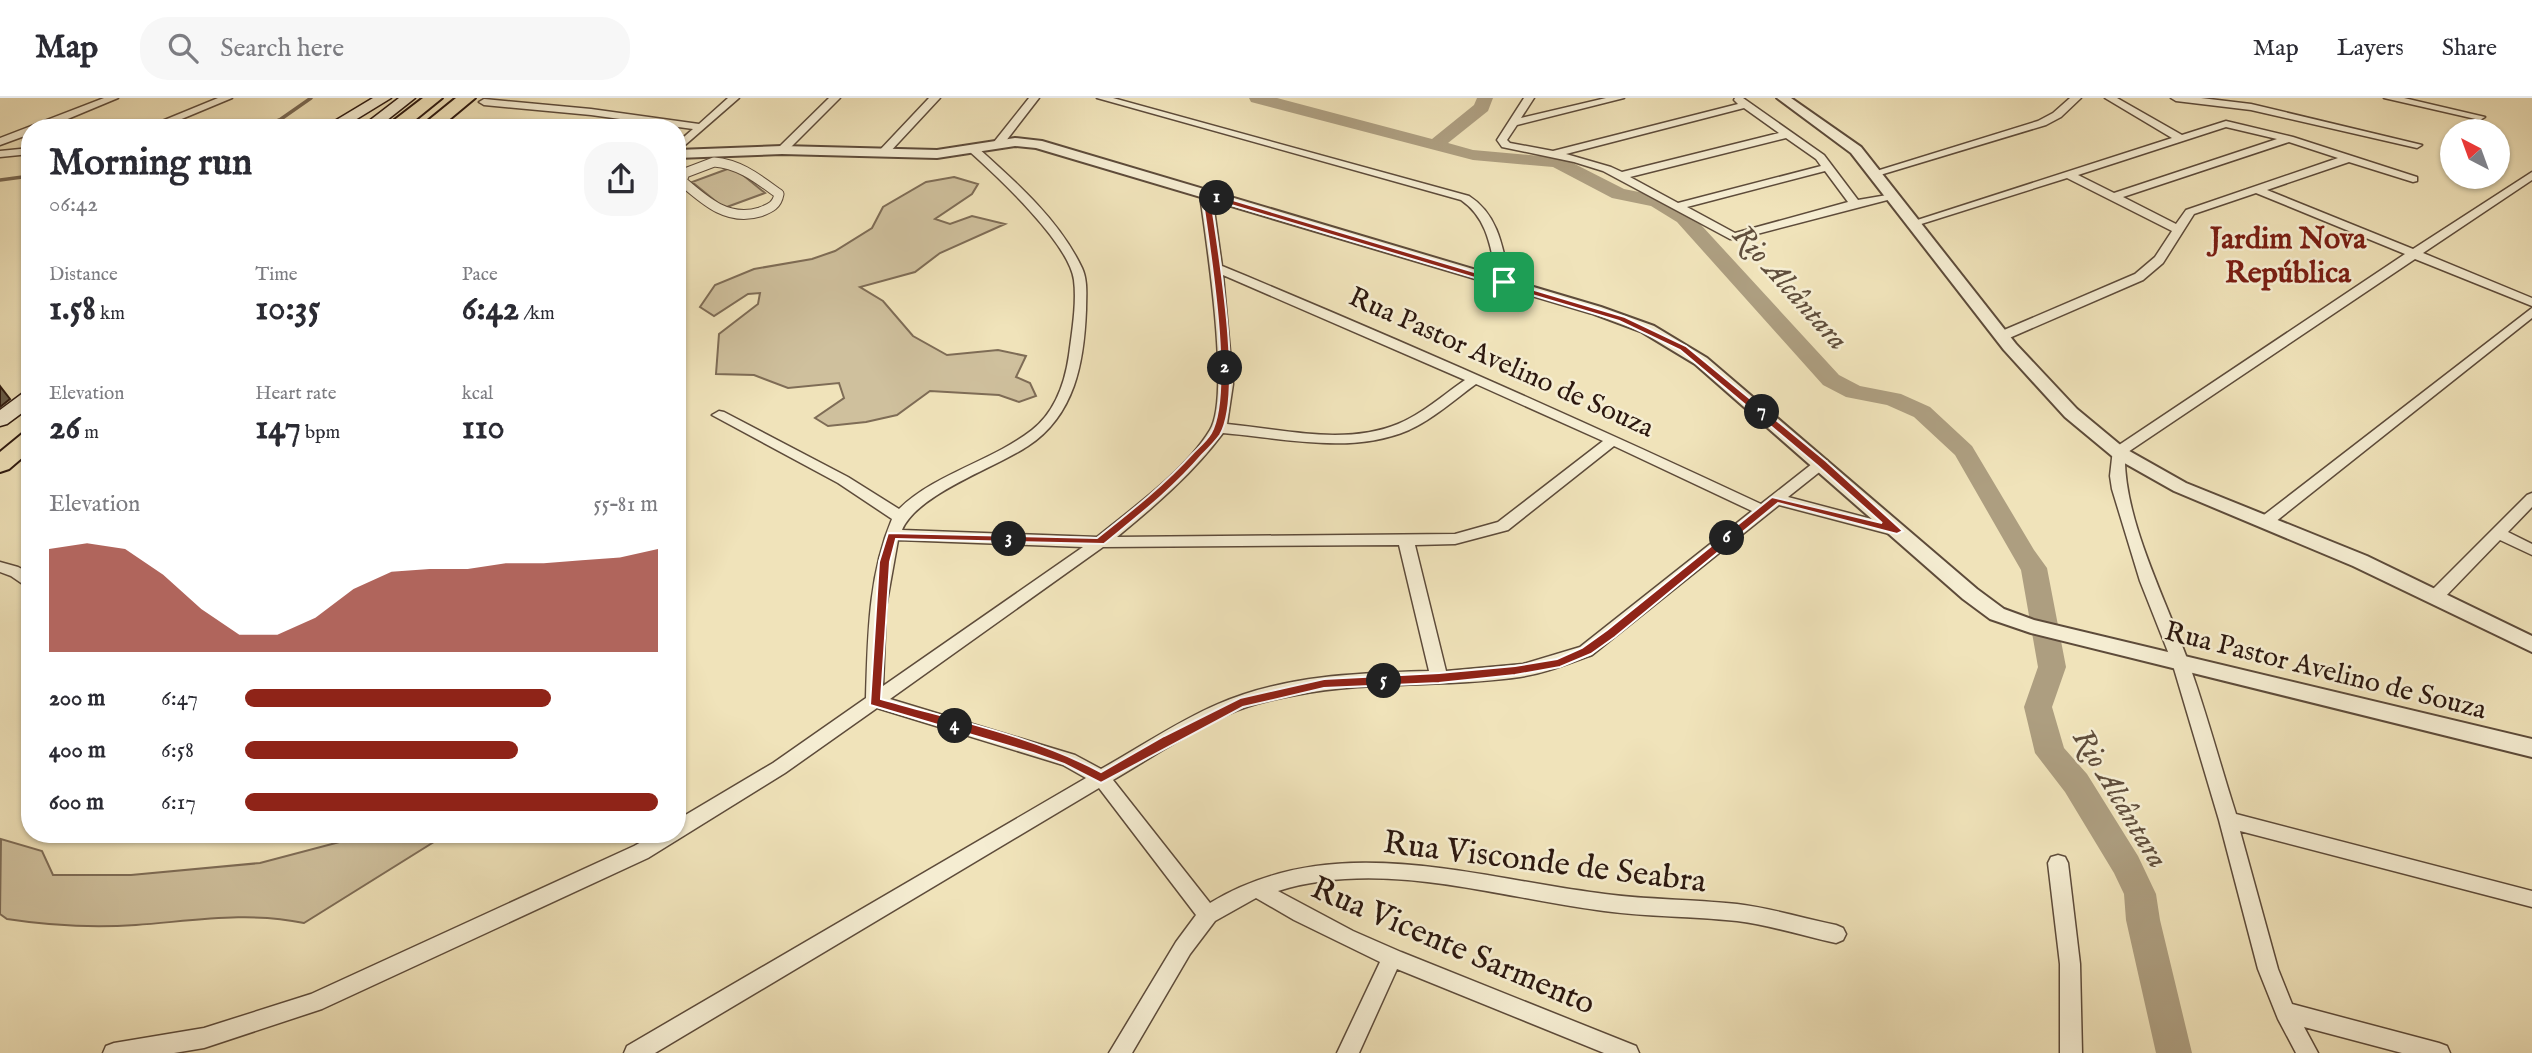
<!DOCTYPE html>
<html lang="en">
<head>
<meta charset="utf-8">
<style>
	body { margin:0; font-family:"IM FELL English",serif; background:#f7f7f7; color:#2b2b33; height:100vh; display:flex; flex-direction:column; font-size:26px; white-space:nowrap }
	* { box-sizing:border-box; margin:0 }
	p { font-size:23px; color:#7c7c81 }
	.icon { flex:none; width:38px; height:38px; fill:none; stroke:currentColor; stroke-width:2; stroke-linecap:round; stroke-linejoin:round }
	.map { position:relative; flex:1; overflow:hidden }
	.panel { position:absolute; left:21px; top:21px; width:665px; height:724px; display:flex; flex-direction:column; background:#fff; border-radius:28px; box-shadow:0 2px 5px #0004 }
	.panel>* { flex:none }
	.needle { width:46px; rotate:319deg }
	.buttons { position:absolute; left:2440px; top:21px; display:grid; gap:14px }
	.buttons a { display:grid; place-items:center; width:70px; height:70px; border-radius:50%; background:#fff; box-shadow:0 2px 5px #0004; font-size:35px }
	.pin { position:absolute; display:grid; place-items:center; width:60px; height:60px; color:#fff; margin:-30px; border-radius:14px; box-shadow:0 4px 10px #0006 }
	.km { position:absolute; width:35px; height:35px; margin:-18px; border-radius:50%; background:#222; color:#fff; font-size:19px; line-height:35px; text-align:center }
	.round { display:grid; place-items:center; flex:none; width:74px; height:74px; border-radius:28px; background:#f7f7f7 }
	.overview { display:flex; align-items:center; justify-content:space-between; height:119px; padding:0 28px }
	h1 { font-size:38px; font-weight:700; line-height:52px }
	.metrics { display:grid; grid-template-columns:repeat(3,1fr); gap:10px; height:119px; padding:7px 28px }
	.metrics div { display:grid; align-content:center }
	.metrics b { font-size:35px; font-weight:700 }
	.metrics small { font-size:19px; font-weight:400 }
	.metrics p { font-size:19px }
	.chart { height:196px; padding:14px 28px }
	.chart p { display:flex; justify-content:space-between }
	.chart svg { width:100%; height:126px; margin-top:7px; fill:#8f2418; opacity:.7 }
	ul { padding:0 28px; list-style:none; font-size:23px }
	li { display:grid; grid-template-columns:112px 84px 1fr; align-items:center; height:52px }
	li i { height:18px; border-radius:9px; background:#8f2418 }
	header { display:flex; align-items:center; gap:42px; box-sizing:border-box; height:98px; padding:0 35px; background:#fff; border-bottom:2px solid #e1e1e2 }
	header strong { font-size:33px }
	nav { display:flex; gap:38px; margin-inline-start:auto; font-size:24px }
	.search { width:490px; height:63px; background:#f7f7f7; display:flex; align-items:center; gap:18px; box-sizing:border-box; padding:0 24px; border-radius:28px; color:#7c7c81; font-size:26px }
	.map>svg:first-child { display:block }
</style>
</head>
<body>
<header>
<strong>Map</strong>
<div class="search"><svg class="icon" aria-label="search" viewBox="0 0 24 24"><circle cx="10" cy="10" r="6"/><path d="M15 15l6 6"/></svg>Search here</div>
<nav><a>Map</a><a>Layers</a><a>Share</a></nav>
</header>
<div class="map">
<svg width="2532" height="955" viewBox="0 0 2532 955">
	<rect width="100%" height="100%" fill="#f0e3ba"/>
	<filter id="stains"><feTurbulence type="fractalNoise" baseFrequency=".00286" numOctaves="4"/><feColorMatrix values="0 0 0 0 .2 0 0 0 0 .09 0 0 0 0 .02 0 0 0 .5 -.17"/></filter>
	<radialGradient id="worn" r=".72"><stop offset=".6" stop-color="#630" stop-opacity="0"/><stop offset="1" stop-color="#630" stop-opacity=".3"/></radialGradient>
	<path fill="#cfc09d" stroke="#7e6c56" stroke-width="2" d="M733,69L765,95L724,110L692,84Z
		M954,79L978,86L972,96L935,121L950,126L972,118L1005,126L940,155L915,174L860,189L883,203L913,238L947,257L998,252L1026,258L1016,279L1030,285L1036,298L1019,304L999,297L930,293L897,317L866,324L828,328L815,320L844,300L839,285L788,290L754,277L716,276L719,236L758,206L760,195L748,196L714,218L700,209L715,187L754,171L812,161L835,153L872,130L883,109L926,84Z
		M366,737H445L304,825C248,813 192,823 136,827C91,830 52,828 7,821L0,816L1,741L42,753L53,777H131L260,765Z"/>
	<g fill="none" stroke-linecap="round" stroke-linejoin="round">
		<path stroke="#796853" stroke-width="3.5" d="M260,30L281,21L311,0
			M0,82L30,78"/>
		<path fill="#ad9e80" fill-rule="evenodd" d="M1249,0H1277L1432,41L1474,7L1477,0H1493L1488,13L1448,45L1473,52L1563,60L1624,91L1664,99L1691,116L1839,277L1860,288L1901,296L1930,309L1972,348L2034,452L2047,470L2066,569L2052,609L2064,650L2087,676L2138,758L2156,796L2160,822L2192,955H2156L2126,822L2124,796L2114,775L2065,694L2035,655L2024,609L2038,569L2021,472L1955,357L1914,319L1887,307L1846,299L1823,287L1677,124L1651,108L1612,100L1553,69L1473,62L1251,4Z"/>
		<defs>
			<path id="pedestrian" d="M714,64C740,66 758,81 779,96C777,107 771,110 760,114C728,124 705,103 682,83L685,75Z"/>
			<path id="minor" d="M104,0H118L46,30H30V36L0,47V40Z
				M218,0H232L160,30H145Z
				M728,0H739L677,54V45L693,31L591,17L484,7L479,4L484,1L591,11L699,26Z
				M829,0H840L786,54H778V50Z
				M929,0H940L887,57H879V53Z
				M1029,0H1039L1002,48H994V44Z
				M1097,0H1113L1469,98C1499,117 1503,151 1510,184L1504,188L1498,184C1491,153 1489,121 1461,102Z
				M1524,0H1534L1521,20L1606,0H1624L1517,27L1507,42L1510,45L1553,53L1738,6L1734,2L1735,0H1743L1824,57L1858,102L1893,96L1899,99L1738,141H1730L1603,73L1574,64L1502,49L1497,42ZM1744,10L1779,35L1622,74L1611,69L1566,56ZM1786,40L1816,61L1821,68L1678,105L1630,79ZM1825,73L1848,104L1735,135L1687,109Z
				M2070,0H2081L2061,19L2046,27L1880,77L1870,75L2038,23L2053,15Z
				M2105,0H2117L2182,37L2226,23L2293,39L2417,79V83L2413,84L2349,64L2267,92L2413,151L2532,74V82L2423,155L2532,200V208L2415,161L2125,356C2123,420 2166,502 2188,563C2206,613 2220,666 2236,716L2532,793V809L2240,733L2278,871L2292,906L2439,945L2447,948L2450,955H2402L2304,929L2318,955H2296L2278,921L2258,871L2219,722L2172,564L2140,483L2112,391L2110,378L2113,351L2405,156L2256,95L2194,116L2163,165L2143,182L2007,241H1997V235L2135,176L2155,159L2172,133L2067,80L1918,127L1914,128L1908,125L2172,40ZM2226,29L2277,41L2114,95L2078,77ZM2289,44L2338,60L2186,112L2176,126L2123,99Z
				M2171,0H2201L2251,6L2422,47L2417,50L2251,12L2176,3Z
				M2384,0H2404L2485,19L2480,22Z
				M30,50V56L0,59V53Z
				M970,50H978C1016,84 1060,123 1082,170C1088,183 1086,198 1086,212C1084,264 1075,317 1028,348C995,370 917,396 902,432L1097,439C1134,409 1185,373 1210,332C1231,299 1206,141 1200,97L1206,94L1212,97L1222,168C1404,243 1583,323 1761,406L1817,362H1827L1829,365L1827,368L1788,399L1902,429L1905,433L1897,438L1779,407L1592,557C1568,566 1545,575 1520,579C1446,590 1371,582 1296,597C1274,601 1250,606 1229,616C1189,634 1151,660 1113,682L1210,805C1333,730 1474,780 1605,796C1649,802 1693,801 1737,806C1770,810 1803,820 1836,827L1843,830L1846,836L1843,842L1836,845C1803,838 1770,827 1737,823C1693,818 1648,819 1604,813C1499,800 1383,760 1278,793L1353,833L1401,854L1636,948L1639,955H1604L1397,871L1359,955H1337L1380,864L1294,822L1256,800L1215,823L1190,856L1132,955H1109L1176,844L1196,817L1099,690L655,955H624L627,948L1086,680L1063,667L877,610L785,675L648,760L322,911L204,950L174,955H103L106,948L114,945L204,930L311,896L634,748L654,737H677V722L773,665L866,600C868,539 868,478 892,421L838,385L712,317L719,313L724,314L848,379L899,411C936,375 991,364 1032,332C1055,314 1065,285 1069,257C1072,234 1077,205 1074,182C1069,145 998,79 970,54ZM1223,177L1465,282C1443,297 1422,316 1398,326C1345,348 1281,331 1227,326L1233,286ZM1476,286L1603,343L1498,424L1455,436L1117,439C1156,407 1193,375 1223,335C1283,340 1351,357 1409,332C1433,321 1454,302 1476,286ZM1614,348L1752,413L1580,549L1523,566L1446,573L1415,447L1455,446L1508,432ZM898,442L1083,449L883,588L886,509ZM1399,447L1429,573C1359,575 1284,577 1218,606C1178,623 1139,650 1101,671L1075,657L890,601L1103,449Z
				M2532,210V220L2270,428H2260L2257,424L2260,420Z
				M2532,395V409L2508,434L2532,446V457L2500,442L2442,502H2430L2428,498L2430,494L2527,397Z
				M0,464L18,469L30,475V491L11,478L0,474Z
				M2058,757L2065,759L2068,765L2080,866L2082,955H2060V866L2048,765L2051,759Z"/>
			<path id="tertiary" d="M1777,0H1791L1861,49L2016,246L2077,311L2124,350L2186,385L2367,458L2532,538V554L2353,468L2174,393L2112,358L2065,319L2004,252L1851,55Z
				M1015,40L1042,43L1601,209L1654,228L1707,260L1977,491L2004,511L2034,522L2532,641V659L2031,535L1990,521L1963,501L1695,266L1642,234L1591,215L1036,50L1015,48L937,60L782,56L677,60V52L782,48L937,52Z"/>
			<path id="secondary" d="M373,0H391L342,30H323Z
				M399,0H415L377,30H360Z
				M30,293V309L7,326L0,328V312L23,295Z"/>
			<path id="trunk" d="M423,0H442L405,30H384Z
				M456,0H475L439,30H419Z
				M30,334V353L9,371L0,374V354L22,336Z"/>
		</defs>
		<use href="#pedestrian" stroke="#5d4b3a" stroke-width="11"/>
		<use href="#minor" stroke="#5d4b3a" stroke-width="3"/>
		<use href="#tertiary" stroke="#5d4b3a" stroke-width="4"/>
		<use href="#secondary" stroke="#2c180f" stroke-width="3"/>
		<use href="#trunk" stroke="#2c180f" stroke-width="4"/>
		<use href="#pedestrian" stroke="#f5edd2" stroke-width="9"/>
		<use href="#minor" fill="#f5edd2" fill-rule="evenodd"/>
		<use href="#tertiary" fill="#f5edd2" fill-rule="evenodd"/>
		<use href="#secondary" fill="#f5edd2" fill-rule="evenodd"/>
		<use href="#trunk" fill="#f0e3ba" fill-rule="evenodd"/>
	</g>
	<path fill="#665b49" stroke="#2c180f" stroke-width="2" d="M0,288L10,301L0,309Z"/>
	<path fill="#8f2418" stroke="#fff" stroke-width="2" fill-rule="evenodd" d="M1206,94L1625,219L1686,248L1826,363L1903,433L1897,436L1778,405L1615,539L1591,556L1560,569L1515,577L1439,585L1324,590L1243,609L1101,685L1064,666L1033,655L870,607L879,464L888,435L1097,440C1131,413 1164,387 1193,355C1199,349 1207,342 1211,335C1234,294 1209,147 1202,97ZM1211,101L1619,223L1680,252L1818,368L1882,425L1772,399L1607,532L1582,550L1557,561L1515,568L1439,575L1324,581L1240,600L1164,638L1101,674C1033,638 954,622 881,601L890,464L896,441L1104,446C1138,418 1173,391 1202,357C1208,351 1215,344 1220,337C1244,297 1218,151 1211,101Z"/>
	<g text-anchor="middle" stroke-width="5" stroke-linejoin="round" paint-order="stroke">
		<g font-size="28" fill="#2c180f" stroke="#f5edd2">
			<text transform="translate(1502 263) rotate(24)" y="10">Rua Pastor Avelino de Souza</text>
			<text transform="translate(2326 571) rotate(14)" y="10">Rua Pastor Avelino de Souza</text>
		</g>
		<g font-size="30" font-weight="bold" fill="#7a1f14" stroke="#f5edd2">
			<text x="2288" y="150">Jardim Nova<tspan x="2288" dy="34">República</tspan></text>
		</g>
		<g font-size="30" font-style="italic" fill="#604e3c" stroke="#f5edd2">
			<text transform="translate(1791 189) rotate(48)" y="10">Rio Alcântara</text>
			<text transform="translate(2121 700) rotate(59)" y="10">Rio Alcântara</text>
		</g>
		<g font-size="33" fill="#2c180f" stroke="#f5edd2">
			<text transform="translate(1545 762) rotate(7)" y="12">Rua Visconde de Seabra</text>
			<text transform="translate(1454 846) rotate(23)" y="12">Rua Vicente Sarmento</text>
		</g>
	</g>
	<rect width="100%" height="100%" filter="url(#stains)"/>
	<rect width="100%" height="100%" fill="url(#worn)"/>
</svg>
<div class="buttons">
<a><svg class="needle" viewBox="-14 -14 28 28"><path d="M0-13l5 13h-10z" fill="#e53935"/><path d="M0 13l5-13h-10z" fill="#7c7c81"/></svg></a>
</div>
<div class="pin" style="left:1504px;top:184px;background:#1e9e55"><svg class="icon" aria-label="arrive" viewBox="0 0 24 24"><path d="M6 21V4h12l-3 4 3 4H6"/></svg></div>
<b class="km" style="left:1217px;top:100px">1</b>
<b class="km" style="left:1225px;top:270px">2</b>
<b class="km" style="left:1009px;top:441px">3</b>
<b class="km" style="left:955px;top:628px">4</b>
<b class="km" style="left:1384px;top:583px">5</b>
<b class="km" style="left:1727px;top:440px">6</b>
<b class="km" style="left:1762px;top:314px">7</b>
<section class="panel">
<div class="overview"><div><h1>Morning run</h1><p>06:42</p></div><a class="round"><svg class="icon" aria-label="share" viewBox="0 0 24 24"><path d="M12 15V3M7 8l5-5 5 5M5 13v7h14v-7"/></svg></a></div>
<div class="metrics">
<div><p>Distance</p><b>1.58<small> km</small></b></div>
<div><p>Time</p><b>10:35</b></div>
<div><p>Pace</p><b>6:42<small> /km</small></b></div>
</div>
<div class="metrics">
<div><p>Elevation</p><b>26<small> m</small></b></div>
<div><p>Heart rate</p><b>147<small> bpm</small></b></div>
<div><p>kcal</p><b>110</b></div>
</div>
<div class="chart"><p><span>Elevation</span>55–81 m</p>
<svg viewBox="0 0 160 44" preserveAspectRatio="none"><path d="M0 44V8L10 6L20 8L30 17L40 29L50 38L60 38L70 32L80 22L90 16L100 15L110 15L120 13L130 13L140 12L150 11L160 8V44z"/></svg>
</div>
<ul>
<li><b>200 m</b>6:47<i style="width:74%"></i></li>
<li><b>400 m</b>6:58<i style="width:66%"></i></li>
<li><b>600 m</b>6:17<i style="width:100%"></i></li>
</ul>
</section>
</div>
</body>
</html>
